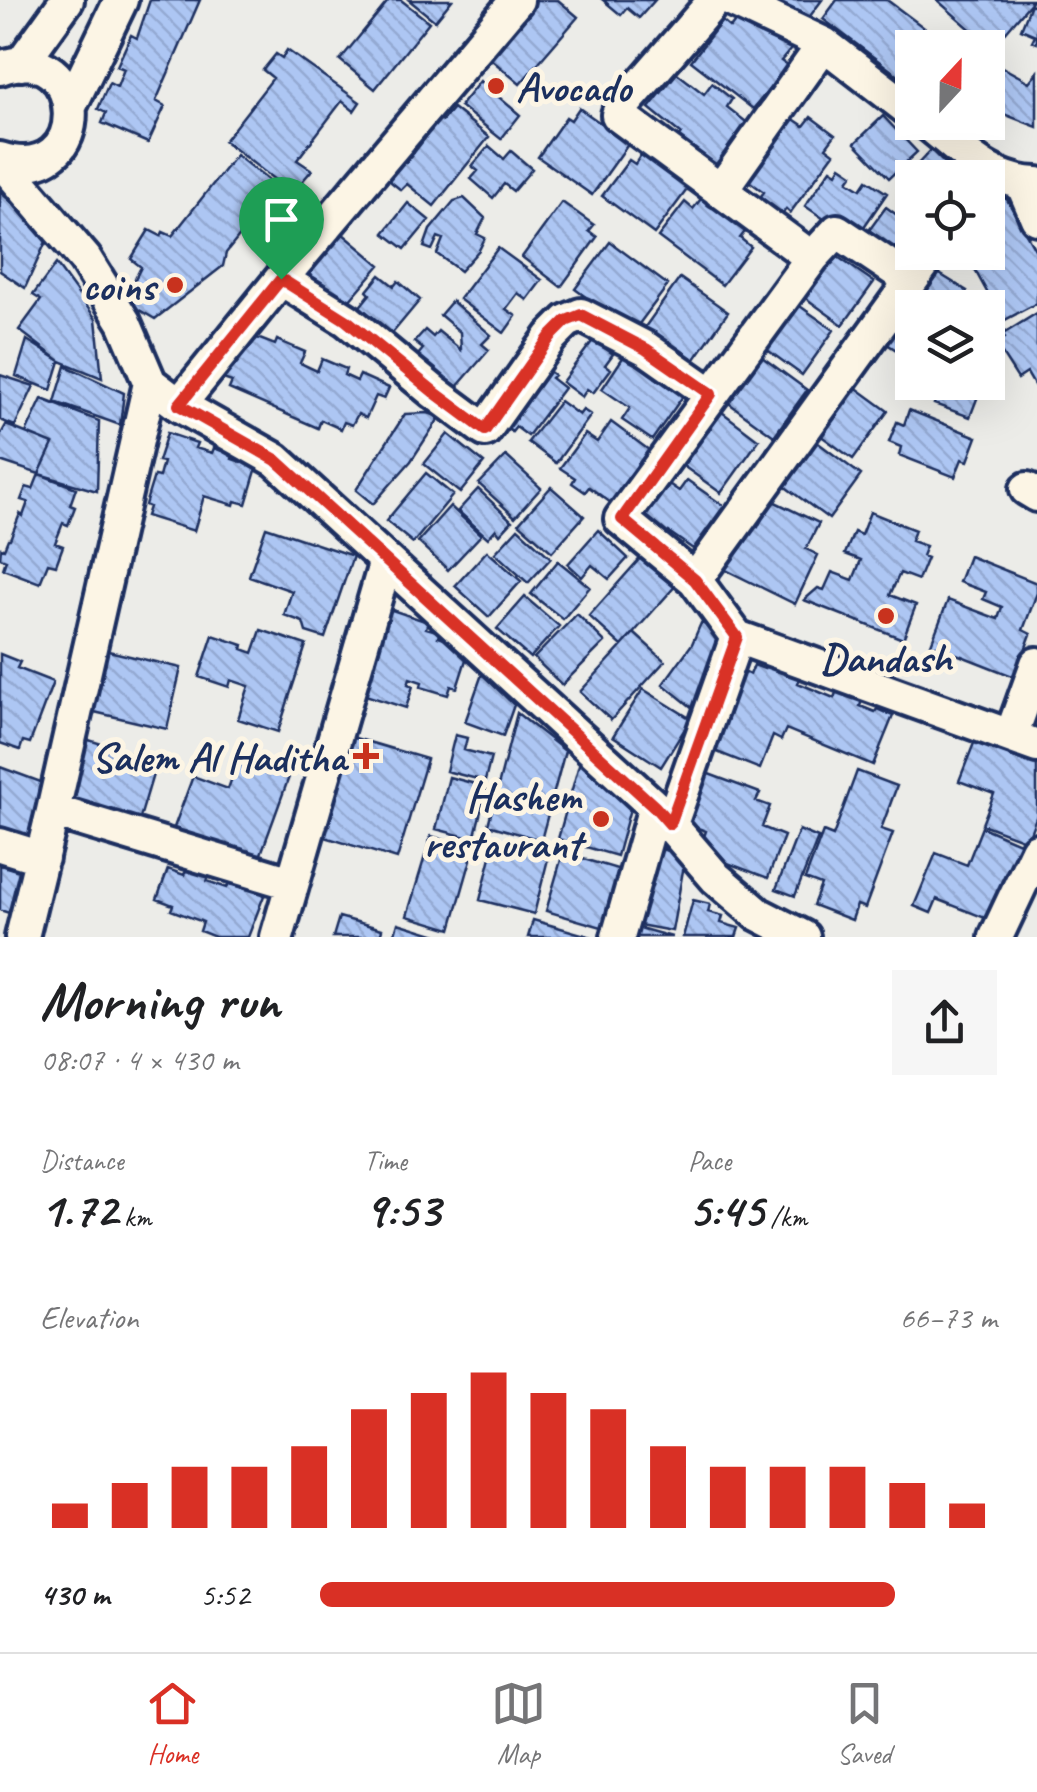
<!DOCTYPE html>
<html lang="en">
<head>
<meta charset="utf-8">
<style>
	body { margin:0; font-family:Caveat,sans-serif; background:#f6f6f6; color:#202124; height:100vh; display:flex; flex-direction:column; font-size:38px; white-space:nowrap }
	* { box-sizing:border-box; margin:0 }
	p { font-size:32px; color:#757577 }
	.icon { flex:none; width:55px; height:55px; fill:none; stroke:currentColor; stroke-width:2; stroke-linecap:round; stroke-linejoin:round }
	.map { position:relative; height:937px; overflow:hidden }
	.panel { display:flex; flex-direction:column; background:#fff; flex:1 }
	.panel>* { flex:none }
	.needle { width:65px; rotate:22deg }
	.fabs { position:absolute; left:895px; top:30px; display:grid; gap:20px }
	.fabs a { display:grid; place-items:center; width:110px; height:110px; border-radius:0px; background:#fff; box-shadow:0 10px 40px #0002; font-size:50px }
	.pin { position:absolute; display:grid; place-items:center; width:85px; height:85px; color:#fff; margin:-102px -42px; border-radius:50% 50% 50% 0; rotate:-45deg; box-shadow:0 0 10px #0007 }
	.pin .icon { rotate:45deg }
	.round { display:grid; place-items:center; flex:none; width:105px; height:105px; border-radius:0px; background:#f6f6f6 }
	.summary { display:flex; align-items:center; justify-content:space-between; height:170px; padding:0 40px }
	h1 { font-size:55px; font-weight:800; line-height:75px }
	.stats { display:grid; grid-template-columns:repeat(3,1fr); gap:15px; height:170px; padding:10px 40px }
	.stats div { display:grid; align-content:center }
	.stats b { font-size:50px; font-weight:800 }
	.stats small { font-size:28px; font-weight:400 }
	.stats p { font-size:28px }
	.chart { height:280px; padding:20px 40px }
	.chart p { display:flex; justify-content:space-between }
	.chart svg { width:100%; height:180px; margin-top:10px; stroke:#d93025; stroke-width:6 }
	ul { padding:0 40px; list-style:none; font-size:32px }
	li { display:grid; grid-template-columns:160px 120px 1fr; align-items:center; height:75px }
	li i { height:25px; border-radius:12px; background:#d93025 }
	.dock { display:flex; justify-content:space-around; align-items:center; height:140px; border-top:2px solid #e0e0e0; background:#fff; font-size:28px; color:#757577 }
	.dock a { display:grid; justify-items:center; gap:5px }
	.dock .current { color:#d93025 }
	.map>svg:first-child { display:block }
</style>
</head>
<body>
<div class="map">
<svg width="1037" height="937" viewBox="0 0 1037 937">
	<defs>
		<pattern id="building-back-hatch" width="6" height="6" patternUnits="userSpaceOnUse" patternTransform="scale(2.5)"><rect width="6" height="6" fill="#adc6f3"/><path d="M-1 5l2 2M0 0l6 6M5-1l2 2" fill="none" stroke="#94aad3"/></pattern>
	</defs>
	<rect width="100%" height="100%" fill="#ecece8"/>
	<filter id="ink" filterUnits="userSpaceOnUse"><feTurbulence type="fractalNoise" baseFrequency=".01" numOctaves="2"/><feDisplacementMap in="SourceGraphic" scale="20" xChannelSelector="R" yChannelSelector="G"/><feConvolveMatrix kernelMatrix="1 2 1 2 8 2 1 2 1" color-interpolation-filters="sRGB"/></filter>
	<g filter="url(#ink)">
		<path fill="url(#building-back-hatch)" stroke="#1b2f5e" stroke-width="2.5" d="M150,0H200L156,101L165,106L148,143L102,123L106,113L98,109L109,83L117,87L124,69L117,66L131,35L137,38Z
			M389,0H401L429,22L375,89L340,60Z
			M409,0H452L435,21Z
			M533,0H558L578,17L520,84L486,55Z
			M603,0H655L639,18L627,8L621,15Z
			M750,0H822L802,27Z
			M837,0H887L951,48H912V86L823,19Z
			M937,0H1033L992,48Z
			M1031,4L1037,7V43L1032,41L1035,35L1021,29Z
			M743,12L791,49L781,61L788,66L753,109L691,61L722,21L730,28Z
			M287,50L360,102L354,111L342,101L297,160L312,170L292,193L224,141L273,78L263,70L276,54L282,58Z
			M1002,67L1029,82L1037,72V127L988,108V93Z
			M677,73L704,94L712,83L732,99L727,107L750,125L711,173L669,149L681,134L649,108Z
			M480,81L520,115L501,139L460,106Z
			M453,108L489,137L434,206L407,184L401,190L386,178L401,159L406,163L426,137L422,134L436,116L442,121Z
			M579,108L629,143L592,195L538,157L566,117L571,120Z
			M883,116L917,152L889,178L855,143Z
			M811,117L835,135L826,147L834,153L790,213L786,209L777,221L754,205L764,192L743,177L762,151L768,156L776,145L770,140L784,120L792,118L804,126Z
			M489,146L504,159L511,151L532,169L513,191L504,184L493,198L471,179L478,171L472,166Z
			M931,150L947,166L951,162L969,178H912V217L899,203L911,191L901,182Z
			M642,153L689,187L654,234L602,196L629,160L635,164Z
			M236,155L278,188L226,253L223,266L155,319L124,301L141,267L131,259L149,230L161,236L163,232L172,236Z
			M841,166L853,174L848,181L861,189L867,180L887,193L855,240L805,206L831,169L837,173Z
			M0,192L49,235L25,288L0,271Z
			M704,195L748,228L740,238L751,247L722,285L658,237L685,202L693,209Z
			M464,198L485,218L477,234L485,238L479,250L460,271L437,254L443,239L438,237L432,250L424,247L430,230L454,201Z
			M1006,198L1037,253V303L1003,321L965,252H988V208Z
			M562,202L594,225L589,231L597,237L561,287L522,257Z
			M408,203L429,220L405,249L384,233Z
			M886,207L912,226V240L906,248L913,253L901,269L862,240Z
			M336,228L380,265L343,308L300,270Z
			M610,242L668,285L633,332L575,289Z
			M498,248L542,280L527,300L518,293L506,309L516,316L504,333L459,299Z
			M835,255L874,282L843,325L804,297Z
			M56,264L96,319L102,378L60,361L19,330L41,300L33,295Z
			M930,268L967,291L957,308H912V360L884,342Z
			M380,275L394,286L398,281L420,300L390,336L358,309L370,294L367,291Z
			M680,278L728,312L693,362L640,334Z
			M452,301L491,335L482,344L489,350L450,395L413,361L423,349L414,342L425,330L433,337L438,331L461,350L460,332L440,315Z
			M797,304L834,330L802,375L766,349Z
			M1037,313V383L1034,385L1027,373L1018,379L995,343L1005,338L1003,334Z
			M597,335L610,344L606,349L613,354L605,365L611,369L593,393L587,389L582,397L562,382Z
			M252,336L275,345L277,340L305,352L300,363L317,371L322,359L346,369L344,375L357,381L360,375L389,388L384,399L376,396L366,418L358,414L352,425L344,422L341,429L321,420L318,428L229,389L232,382L223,379L233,356Z
			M27,340L60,361L51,390L16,376Z
			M628,350L661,372L656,378L683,396L652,440L622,420L630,408L602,389Z
			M748,357L757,363L762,357L807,390L774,436L719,396Z
			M541,365L554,375L551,378L564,388L528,436L516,427L512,432L498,422Z
			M66,366L124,393L120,425L55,402Z
			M0,375L34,386L15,426L0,420Z
			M847,381L888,411L853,459L813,430Z
			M942,382L983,383L970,417L934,404Z
			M42,399L99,421L97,491L39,474L53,444L26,433Z
			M560,401L579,415L583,410L591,415L556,463L528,442Z
			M718,409L759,440L721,493L679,463Z
			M909,410L977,437L968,461L962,459L955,477L899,455L901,447L889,442L897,422L904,425Z
			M428,413L440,417L411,461L373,504L356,490L405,414Z
			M611,422L653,453L618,508L589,487L585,492L572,483L575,478L560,468L585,434L597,442Z
			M6,425L53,444L39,474L0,461V436Z
			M167,433L197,443L195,448L212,453L214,448L233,455L232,459L257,467L246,504L235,501L234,505L204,496L194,531L146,516L149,507L145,505L154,476L159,477L163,462L158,461Z
			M448,434L484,463L460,493L424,464Z
			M813,439L861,475L829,519L780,483Z
			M506,456L541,488L515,517L479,484Z
			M426,473L453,495L413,543L386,521Z
			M39,474L76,488L70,505L75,507L68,525L63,523L55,543L63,546L56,565L48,563L40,583L3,569L6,560L0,558L1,548L4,549L8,539H10L20,514L23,516L28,502L21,500L26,487L33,489Z
			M663,480L679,491L687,480L724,506L693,549L669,532L666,538L637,518Z
			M551,487L584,516L552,552L519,523Z
			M478,489L512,521L500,534L496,529L488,538L458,511Z
			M771,500L819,523L806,549L818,555L795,604L724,569L747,522L758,527Z
			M450,506L481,535L448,570L418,542Z
			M870,512L915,530L911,541L926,546L922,556L927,558L918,580L900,573L890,595L916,605L903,639L804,600L818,588L824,590L832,572L853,580L861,560L845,554L854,532L861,535Z
			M266,527L353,556L325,638L306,632L303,622L284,615L292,591L249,576Z
			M518,528L551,558L528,583L495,553Z
			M598,530L628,558L609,579L592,565L582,577L568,564Z
			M487,551L521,581L489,617L455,586Z
			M644,554L677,584L622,646L589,616Z
			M969,556L1037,583V593L1023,630L1031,634L1015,677L931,644L948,600L998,619L1002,607L983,599L986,592L959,582Z
			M558,561L590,587L563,619L531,594Z
			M525,597L559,626L530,658L497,629Z
			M386,608L428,622L426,628L440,632L438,637L470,647L457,688L451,686L448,695L421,687L422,682L410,678L408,684L413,686L406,708L359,693Z
			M577,614L605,642L562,685L534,658Z
			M701,623L721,631L695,710L663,684L692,644Z
			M261,630L306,645L278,732L238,719L249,686L231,680L229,687L199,677L213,635L243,645L242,649L253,653Z
			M634,633L665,661L611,720L580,692Z
			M104,650L181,668L167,729L90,711Z
			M0,654L20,662L17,668L53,682L30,743L23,741L20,750L0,743Z
			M767,662L801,676L798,683L834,698L839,685L864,695L860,706L875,712L877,709L893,716L873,765L786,729L781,740L773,736L760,769L712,750L744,672L750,675L754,665L764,669Z
			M482,674L514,705L503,736L465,722Z
			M643,689L691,719L661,767L613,736Z
			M517,713L565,751L541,840L488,825Z
			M345,735L427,759L397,859L315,834Z
			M455,735L467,738L464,750L491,757L485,781L446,771Z
			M79,737L157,761L137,828L59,804Z
			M976,738L1037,762V815L1027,841L982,824L994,794L959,781Z
			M239,758L289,777L257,865L172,833L193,776L228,789Z
			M580,761L631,805L617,856L558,839Z
			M0,767L49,785L29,842L0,832Z
			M698,770L760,793L756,801L770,806L762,827L784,836L768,878L714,858L700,848L706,831L679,821Z
			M857,771L897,786L881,829L893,833L865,908L857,905L852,920L813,905L821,885L805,879L823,832L833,836Z
			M449,777L487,787L474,839L436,829Z
			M982,827L1026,846L995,922L937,899L931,913L914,906L936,853L967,865Z
			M799,830L818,838L795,896L776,889Z
			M431,836L474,849L451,929L407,916Z
			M495,841L549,855L534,914L480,900Z
			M648,847L686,854L672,931L634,924Z
			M563,853L621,870L605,928L546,911Z
			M0,865L26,873L12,914L0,910Z
			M187,868L209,877L207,881L227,888L230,880L265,893L248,937H215L200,931L203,922L171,910L173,905L157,899L168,869L184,875Z
			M693,900L710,904L708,912L723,916L721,923L739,928L736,937H683Z
			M339,917L382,929L380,937H333Z
			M533,920L592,937H528Z
			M398,923L437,935L436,937H394Z
			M629,925L672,937H626Z"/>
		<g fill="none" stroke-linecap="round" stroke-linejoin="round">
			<defs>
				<path id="minor" d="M715,0L620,109L618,115L812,258
					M731,0L824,44L912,112
					M21,64L67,0
					M0,68C89,35 97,189 0,159
					M71,104L121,0
					M926,122C962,150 990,183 1037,184
					M0,160L85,259L124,322L150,383L179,405L276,460L655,807L716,878L758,914L803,937
					M1022,183L1037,218
					M720,191L824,44
					M932,252L695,580L737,637L1037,746
					M281,279L347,320L434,392L485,430L551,337L567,321L581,315L647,349L711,394
					M179,405L281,279L517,0
					M1027,489L1037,495
					M695,580L621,519L812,258L837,231L910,280
					M1011,736L1037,664
					M53,811L291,883
					M671,824L737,637
					M0,845L42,858
					M22,937L53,811L150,383
					M277,937L386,561
					M618,937L655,807
					M996,937L1037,850"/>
			</defs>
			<use href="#minor" stroke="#1b2f5e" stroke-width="40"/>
			<use href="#minor" stroke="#fcf5e5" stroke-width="32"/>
		</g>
	</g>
	<g fill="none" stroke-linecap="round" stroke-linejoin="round" filter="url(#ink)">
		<defs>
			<path id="route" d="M281,279L346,320L434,392L485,430L550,337L566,321L581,315L646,349L711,394L622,519L695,580L737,637L670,824L655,807L276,460L179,405Z"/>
		</defs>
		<use href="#route" stroke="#fff" stroke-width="20"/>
		<use href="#route" stroke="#d93025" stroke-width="12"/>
	</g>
	<g fill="#c8321e" stroke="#fcf5e5" stroke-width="4">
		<circle cx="496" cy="86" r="10"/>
		<circle cx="175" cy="285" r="10"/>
		<circle cx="886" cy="616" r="10"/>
		<path d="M361 741h10v10h10v10h-10v10h-10v-10h-10v-10h10z"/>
		<circle cx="601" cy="819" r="10"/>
	</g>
	<g text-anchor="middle" stroke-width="10" stroke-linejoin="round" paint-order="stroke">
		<g font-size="42" font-weight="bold" fill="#1b2f5e" stroke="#fcf5e5" text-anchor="end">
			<text x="516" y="101" text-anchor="start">Avocado</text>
			<text x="155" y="300">coins</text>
			<text x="886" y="672" text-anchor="middle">Dandash</text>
			<text x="346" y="771">Salem Al Haditha</text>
			<text x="581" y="810">Hashem<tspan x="581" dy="48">restaurant</tspan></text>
		</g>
	</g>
</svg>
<div class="fabs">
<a><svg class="needle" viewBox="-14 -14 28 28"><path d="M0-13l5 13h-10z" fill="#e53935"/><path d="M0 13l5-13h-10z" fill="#757577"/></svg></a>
<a><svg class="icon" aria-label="locate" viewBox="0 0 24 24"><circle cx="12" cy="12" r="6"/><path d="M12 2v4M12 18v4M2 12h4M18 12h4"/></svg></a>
<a><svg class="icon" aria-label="layers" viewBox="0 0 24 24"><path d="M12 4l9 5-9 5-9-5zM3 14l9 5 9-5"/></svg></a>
</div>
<div class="pin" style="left:281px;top:279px;background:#1e9e55"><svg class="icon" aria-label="arrive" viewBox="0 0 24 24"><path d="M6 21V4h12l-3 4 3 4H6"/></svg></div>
</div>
<section class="panel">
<div class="summary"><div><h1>Morning run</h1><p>08:07 · 4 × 430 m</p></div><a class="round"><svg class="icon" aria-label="share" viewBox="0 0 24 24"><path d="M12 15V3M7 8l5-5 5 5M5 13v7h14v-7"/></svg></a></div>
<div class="stats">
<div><p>Distance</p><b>1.72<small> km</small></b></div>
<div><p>Time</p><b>9:53</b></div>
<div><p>Pace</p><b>5:45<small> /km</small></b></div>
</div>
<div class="chart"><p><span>Elevation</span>66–73 m</p>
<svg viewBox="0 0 160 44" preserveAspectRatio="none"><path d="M5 44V38M15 44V33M25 44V29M35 44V29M45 44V24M55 44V15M65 44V11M75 44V6M85 44V11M95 44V15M105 44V24M115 44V29M125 44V29M135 44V29M145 44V33M155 44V38"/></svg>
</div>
<ul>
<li><b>430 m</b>5:52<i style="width:85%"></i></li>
</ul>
</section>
<nav class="dock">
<a class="current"><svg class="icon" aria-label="home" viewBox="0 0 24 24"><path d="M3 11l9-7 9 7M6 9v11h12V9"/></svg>Home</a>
<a><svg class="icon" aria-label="map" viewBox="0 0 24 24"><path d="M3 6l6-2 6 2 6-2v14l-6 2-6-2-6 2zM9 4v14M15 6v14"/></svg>Map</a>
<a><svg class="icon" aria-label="saved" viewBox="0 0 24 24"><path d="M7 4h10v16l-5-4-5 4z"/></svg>Saved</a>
</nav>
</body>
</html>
